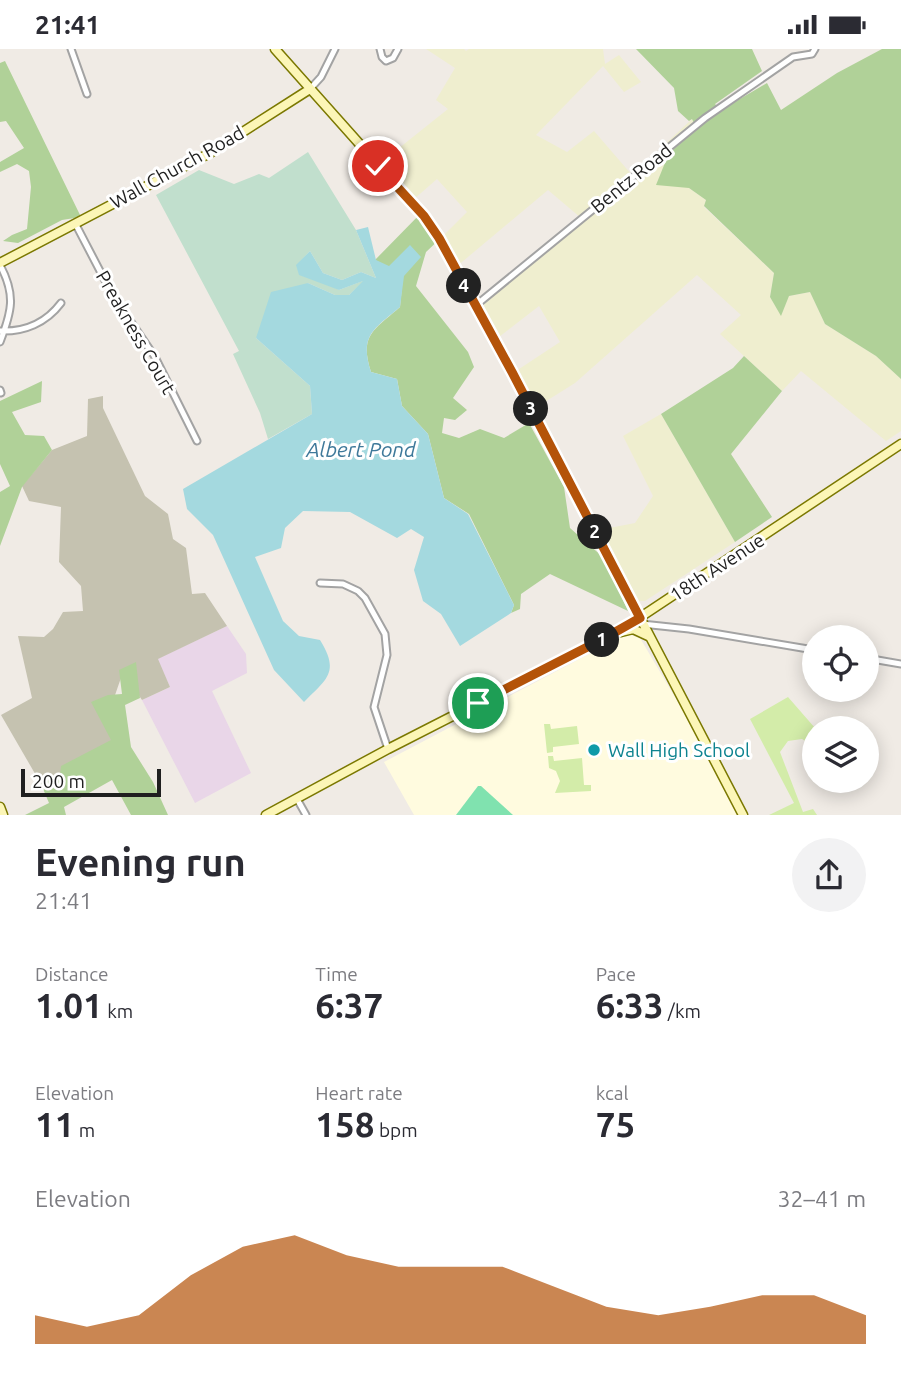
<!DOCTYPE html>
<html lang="en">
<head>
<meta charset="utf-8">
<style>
	body { margin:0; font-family:Ubuntu,sans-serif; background:#f2f2f3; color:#2b2b33; height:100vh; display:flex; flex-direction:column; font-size:26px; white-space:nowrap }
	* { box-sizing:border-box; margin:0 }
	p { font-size:23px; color:#7c7c81 }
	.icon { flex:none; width:38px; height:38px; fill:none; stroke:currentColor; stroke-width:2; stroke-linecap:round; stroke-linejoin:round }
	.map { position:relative; height:766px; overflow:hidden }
	.sheet { display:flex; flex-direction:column; background:#fff; flex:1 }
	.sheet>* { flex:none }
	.controls { position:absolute; left:802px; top:576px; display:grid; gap:14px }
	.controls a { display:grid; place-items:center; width:77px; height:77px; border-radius:50%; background:#fff; box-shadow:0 4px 18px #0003; font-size:35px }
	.scale { position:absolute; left:21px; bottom:18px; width:140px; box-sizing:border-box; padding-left:7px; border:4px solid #1f1f1f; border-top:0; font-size:19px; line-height:24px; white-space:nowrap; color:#1f1f1f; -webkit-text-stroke:5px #fff; paint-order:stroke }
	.pin { position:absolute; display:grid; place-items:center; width:60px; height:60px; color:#fff; margin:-30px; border:4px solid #fff; border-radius:50%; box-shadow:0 2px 7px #0007 }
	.km { position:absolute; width:35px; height:35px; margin:-18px; border-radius:50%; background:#222; color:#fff; font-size:19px; line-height:35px; text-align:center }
	.round { display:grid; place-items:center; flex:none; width:74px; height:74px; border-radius:37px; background:#f2f2f3 }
	.head { display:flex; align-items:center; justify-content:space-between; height:119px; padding:0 35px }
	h1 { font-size:38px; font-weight:700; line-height:52px }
	.figures { display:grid; grid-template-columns:repeat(3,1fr); gap:10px; height:119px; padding:7px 35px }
	.figures div { display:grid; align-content:center }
	.figures b { font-size:35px; font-weight:700 }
	.figures small { font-size:19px; font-weight:400 }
	.figures p { font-size:19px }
	.chart { height:196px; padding:14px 35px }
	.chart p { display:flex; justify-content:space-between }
	.chart svg { width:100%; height:126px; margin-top:7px; fill:#b45309; opacity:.7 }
	.status { display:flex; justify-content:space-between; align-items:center; height:49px; padding:0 35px; background:#fff; direction:ltr }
	.status svg { height:19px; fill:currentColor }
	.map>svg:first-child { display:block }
</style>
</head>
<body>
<div class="status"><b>21:41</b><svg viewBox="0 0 49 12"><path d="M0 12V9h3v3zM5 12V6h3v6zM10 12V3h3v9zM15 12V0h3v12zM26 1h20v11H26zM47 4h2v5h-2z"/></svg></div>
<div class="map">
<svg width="901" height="766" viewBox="0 0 901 766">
	<rect width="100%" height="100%" fill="#f0ebe5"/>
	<path fill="#e9d6e8" d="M227,577L246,605L247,624L212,642L251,724L195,754L142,651L170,638L157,610Z"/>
	<path fill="#fffbdf" d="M627,585L640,589L699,689L737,766H414L384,713Z"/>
	<path fill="#c5c2b0" d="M103,347V359L145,447L168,465L173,490L186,499L192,545L205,544L227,577L158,610L170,638L142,651L123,623L114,649L118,696L41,735L1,666L32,649L18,587L44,588L53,580L63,563L83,562L81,537L59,513L61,458L29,452L22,437L52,401L87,387L88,350Z"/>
	<path fill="#efeecf" d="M426,0H464L466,2L469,0H603L605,15L619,6L641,33L624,43L603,17L536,86L567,103L594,82L632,126L692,70L698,80L669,104L689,139L706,151L704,158L774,224L770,248L781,266L789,247L810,243L825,275L876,307L901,330V382L886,392L801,322L782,342L720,285L741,266L697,226L575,334L532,361L513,324L560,293L539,257L495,291L477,257L581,169L548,141L456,218L442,188L467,163L437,130L413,151L379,115L448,60L436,51L455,19Z
		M661,365L735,493L645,552H637L594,482L635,474L653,447L623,387Z"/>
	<path fill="#d3eca9" d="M788,648L815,679L814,697L802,690L788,692L780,703L803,763L813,760L817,766H769L794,754L750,670Z
		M544,675H550L551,680L577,677L579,695L553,698V703L547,704Z
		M548,707H553L554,712L582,709L584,736H591V742L555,744L560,732L556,722L549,719Z"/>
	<path fill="#b0d198" d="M636,0H752L762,22L715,55L721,61L767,34L781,61L837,24L882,0H901V330L876,307L825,275L810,243L789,247L781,267L770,248L774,224L704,157L706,151L689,139L656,136L669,104L697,80L692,70L689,72L678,62L674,39Z
		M5,12L81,168L62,171L18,194L3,192L12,186L27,180L31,138L29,122L17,115L0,123V113L24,99L6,72L0,73V14Z
		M423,162L442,188L426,203L416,237L468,303L474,318L453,349L467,361L455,371L444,369L442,384L459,389L480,380L504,389L529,374L564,438L570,479L604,509L628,562L550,525L521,545L520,560L511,564L514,556L469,465L444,449L428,385L402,357L397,330L371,323C359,286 374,281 400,258L403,227L375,211Z
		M744,307L782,342L731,405L772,468L735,493L661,365L733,319Z
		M42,332L41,353L12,363L25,386L44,387L52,401L22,438L0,497V443L10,437L0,415V352Z
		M136,613L140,649L125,656L131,698L153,733L168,766H131L112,731L64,758L66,766H25L49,754L41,735L60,726L61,717L111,691L91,653L108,646L122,645L119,621Z"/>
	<path fill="#c1dfcd" d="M308,103L356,181L376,229L361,223L342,231L323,224L310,202L297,216L339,241L365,231L349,246H335L308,234L256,289L310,337L312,365L268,390L260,364L233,305L239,302L156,146L199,121L234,135L259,125L269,129Z"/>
	<path fill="#80e2af" d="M478,737H481L513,766H456Z"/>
	<path fill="#a4d9df" d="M368,178L376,211L389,217L410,196L421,208L404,227L400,258C374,280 359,286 371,323L397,330L402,357L428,385L444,449L468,465L514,556L511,564L460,597L441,565L423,552L414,521L424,488L411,480L397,489L350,463L303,462L285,479L281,499L255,508L283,572L299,587L320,591C340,623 327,630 304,653L274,621L213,486L187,460L183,440L312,365L310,337L256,289L271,243L308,234L335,246H349L363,232L339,241L299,226L296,216L310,202L323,224L342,231L361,223L376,229L356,181Z"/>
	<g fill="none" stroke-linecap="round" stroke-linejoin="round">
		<defs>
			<path id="street" d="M71,0L87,45
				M380,0L382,8L386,12L393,9L398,0
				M310,40L321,28L335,0
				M75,174L112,245L155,308L197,392
				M0,216C16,246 12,262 0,293
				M475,257L705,69L793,8L812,5L815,0
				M0,282C24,283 46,274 61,254
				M0,341L1,344
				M320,534L343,535L358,542L365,549L385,585L387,606L374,658L388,700
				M642,575L689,580L814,601
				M866,609L901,615
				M297,750L306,766"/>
			<path id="secondary" d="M275,0L413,155L439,189L512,323L743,766
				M0,214L210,104L310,40
				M621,583L633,580L648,587
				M0,758L3,766
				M266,766L388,700L621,581L901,395"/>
		</defs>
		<use href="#street" stroke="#a3a3a3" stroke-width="9"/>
		<use href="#secondary" stroke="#7b7801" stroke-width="11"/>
		<use href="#street" stroke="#fff" stroke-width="5"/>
		<use href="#secondary" stroke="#fcf6b7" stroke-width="8"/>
	</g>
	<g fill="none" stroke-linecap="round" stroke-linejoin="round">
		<defs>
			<path id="route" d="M378,117L424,167L439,189L512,323L640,569L603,590L478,654"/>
		</defs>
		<use href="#route" stroke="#fff" stroke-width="14"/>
		<use href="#route" stroke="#b45309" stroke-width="9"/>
	</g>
	<circle fill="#0f9aa8" stroke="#fff" stroke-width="2.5" cx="594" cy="701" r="7"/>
	<g text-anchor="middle" stroke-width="6" stroke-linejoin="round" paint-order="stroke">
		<g font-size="19" fill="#1f1f1f" stroke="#fff">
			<text transform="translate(177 118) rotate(-29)" y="7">Wall Church Road</text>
			<text transform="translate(631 129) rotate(-39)" y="7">Bentz Road</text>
			<text transform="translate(136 283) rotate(60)" y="7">Preakness Court</text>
			<text transform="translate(717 518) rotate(-33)" y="7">18th Avenue</text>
		</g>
		<g font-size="19" fill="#0d838f" stroke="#fff" text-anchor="start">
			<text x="608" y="708">Wall High School</text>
		</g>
		<g font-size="21" font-style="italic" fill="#3f799a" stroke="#fff">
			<text x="361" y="408">Albert Pond</text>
		</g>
	</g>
</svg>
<div class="controls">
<a><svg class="icon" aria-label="locate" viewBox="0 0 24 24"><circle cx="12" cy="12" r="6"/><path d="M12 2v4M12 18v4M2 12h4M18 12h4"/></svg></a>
<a><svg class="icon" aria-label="layers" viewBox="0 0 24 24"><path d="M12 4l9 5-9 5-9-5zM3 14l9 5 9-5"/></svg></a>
</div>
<div class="scale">200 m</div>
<div class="pin" style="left:478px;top:654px;background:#1e9e55"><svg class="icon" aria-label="arrive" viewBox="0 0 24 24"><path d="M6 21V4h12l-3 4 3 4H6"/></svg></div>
<div class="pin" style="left:378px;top:117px;background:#d93025"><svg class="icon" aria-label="check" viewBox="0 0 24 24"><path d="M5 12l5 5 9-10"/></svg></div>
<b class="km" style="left:602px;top:591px">1</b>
<b class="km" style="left:595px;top:483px">2</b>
<b class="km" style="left:531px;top:360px">3</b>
<b class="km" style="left:464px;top:237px">4</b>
</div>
<section class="sheet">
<div class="head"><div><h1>Evening run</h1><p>21:41</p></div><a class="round"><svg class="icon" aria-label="share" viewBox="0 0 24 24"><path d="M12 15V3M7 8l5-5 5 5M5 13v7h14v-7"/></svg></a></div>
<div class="figures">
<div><p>Distance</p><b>1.01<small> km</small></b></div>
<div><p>Time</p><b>6:37</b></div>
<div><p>Pace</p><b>6:33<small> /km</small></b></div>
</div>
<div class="figures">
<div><p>Elevation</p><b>11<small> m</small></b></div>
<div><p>Heart rate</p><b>158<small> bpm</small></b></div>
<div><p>kcal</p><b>75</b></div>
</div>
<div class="chart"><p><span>Elevation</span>32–41 m</p>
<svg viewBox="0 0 160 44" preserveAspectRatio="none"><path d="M0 44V34L10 38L20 34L30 20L40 10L50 6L60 13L70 17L80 17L90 17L100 24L110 31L120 34L130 31L140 27L150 27L160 34V44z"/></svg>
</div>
</section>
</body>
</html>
